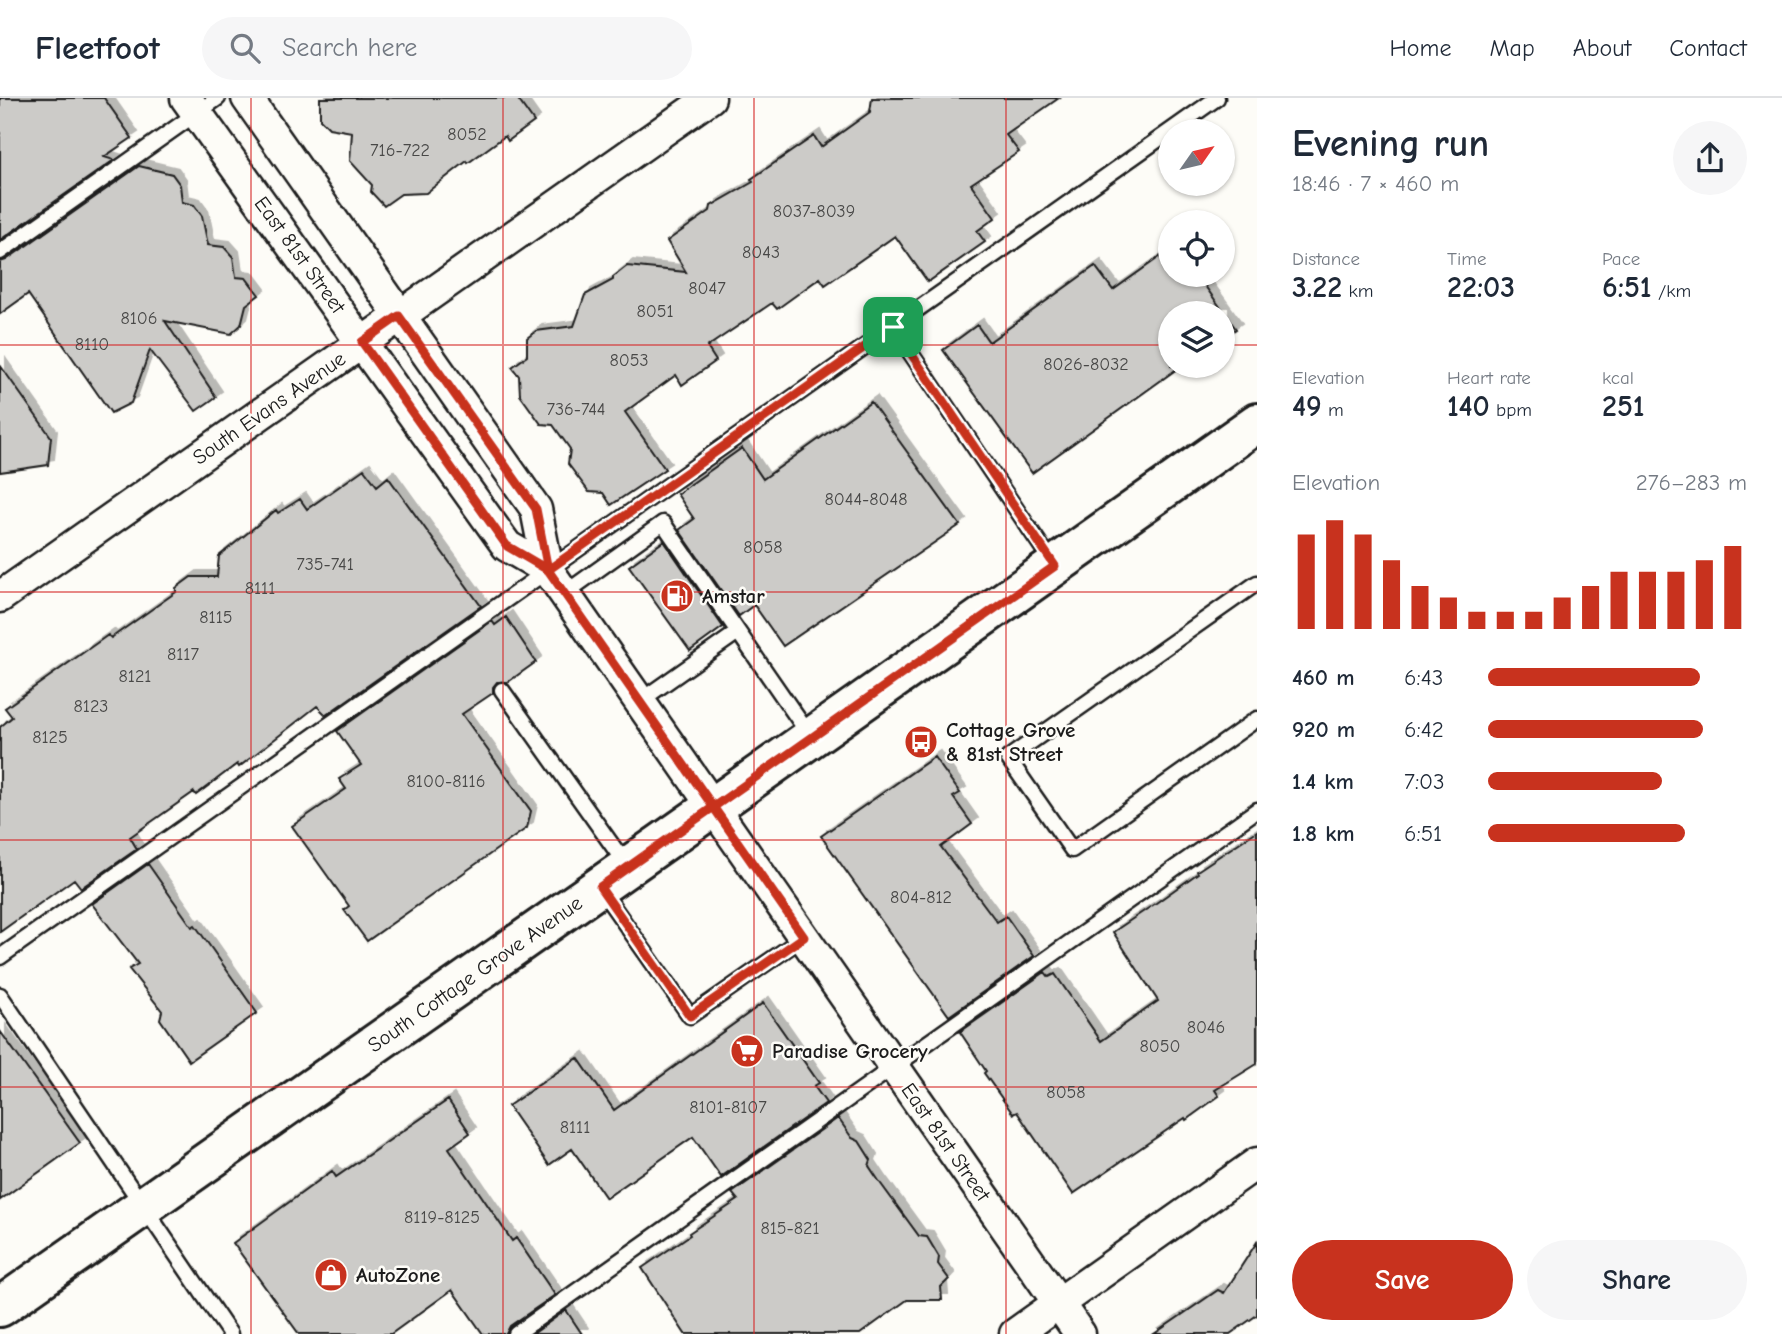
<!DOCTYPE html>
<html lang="en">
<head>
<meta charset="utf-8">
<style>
	body { margin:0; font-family:"Comic Neue",sans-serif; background:#f6f6f7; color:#1f2937; height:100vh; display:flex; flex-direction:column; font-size:26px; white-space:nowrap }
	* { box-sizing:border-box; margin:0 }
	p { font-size:23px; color:#747a83 }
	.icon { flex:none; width:38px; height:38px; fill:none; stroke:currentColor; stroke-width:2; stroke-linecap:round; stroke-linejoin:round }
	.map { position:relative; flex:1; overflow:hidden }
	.details { display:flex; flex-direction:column; background:#fff; width:525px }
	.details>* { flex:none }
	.needle { width:46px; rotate:56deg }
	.controls { position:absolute; left:1158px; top:21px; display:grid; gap:14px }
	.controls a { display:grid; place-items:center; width:77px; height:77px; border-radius:50%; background:#fff; box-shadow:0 2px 5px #0004; font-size:35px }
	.pin { position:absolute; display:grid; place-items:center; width:60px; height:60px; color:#fff; margin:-30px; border-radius:14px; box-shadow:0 4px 10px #0006 }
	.round { display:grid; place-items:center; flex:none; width:74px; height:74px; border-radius:37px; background:#f6f6f7 }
	.summary { display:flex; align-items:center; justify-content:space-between; height:119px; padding:0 35px }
	h1 { font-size:38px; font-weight:800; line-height:52px }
	.figures { display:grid; grid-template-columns:repeat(3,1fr); gap:10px; height:119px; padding:7px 35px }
	.figures div { display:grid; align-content:center }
	.figures b { font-size:30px; font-weight:800 }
	.figures small { font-size:19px; font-weight:400 }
	.figures p { font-size:19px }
	.chart { height:196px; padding:14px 35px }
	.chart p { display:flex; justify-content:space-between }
	.chart svg { width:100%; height:126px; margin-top:7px; stroke:#c8321e; stroke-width:6 }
	.primary-button { display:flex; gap:14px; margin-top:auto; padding:14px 35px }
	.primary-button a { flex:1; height:80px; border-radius:42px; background:#c8321e; color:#fff; font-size:28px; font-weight:800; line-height:80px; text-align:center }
	.primary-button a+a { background:#f6f6f7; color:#1f2937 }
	ul { padding:0 35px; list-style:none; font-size:23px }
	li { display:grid; grid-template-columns:112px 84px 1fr; align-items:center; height:52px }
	li i { height:18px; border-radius:9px; background:#c8321e }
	header { display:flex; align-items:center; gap:42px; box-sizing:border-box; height:98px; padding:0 35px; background:#fff; border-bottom:2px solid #e0e1e3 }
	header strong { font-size:33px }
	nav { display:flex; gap:38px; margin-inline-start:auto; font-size:24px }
	.search { width:490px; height:63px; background:#f6f6f7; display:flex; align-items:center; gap:18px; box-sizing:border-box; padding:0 24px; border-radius:38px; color:#747a83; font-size:26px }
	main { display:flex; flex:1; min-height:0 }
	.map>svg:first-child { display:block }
</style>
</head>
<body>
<header>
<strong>Fleetfoot</strong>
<div class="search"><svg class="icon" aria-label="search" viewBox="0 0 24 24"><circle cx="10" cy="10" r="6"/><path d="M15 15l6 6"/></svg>Search here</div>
<nav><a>Home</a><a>Map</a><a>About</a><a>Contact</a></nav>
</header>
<main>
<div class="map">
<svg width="1257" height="1236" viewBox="0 0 1257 1236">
	<defs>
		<filter id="shadow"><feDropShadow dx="6" dy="-6" stdDeviation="0" flood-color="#0004"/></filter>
	</defs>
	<rect width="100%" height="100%" fill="#fdfcf7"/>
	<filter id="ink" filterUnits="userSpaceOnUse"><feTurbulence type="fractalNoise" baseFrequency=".0143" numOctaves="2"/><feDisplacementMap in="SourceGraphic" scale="14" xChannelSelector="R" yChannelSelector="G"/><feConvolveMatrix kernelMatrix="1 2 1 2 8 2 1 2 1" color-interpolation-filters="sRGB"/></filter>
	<g filter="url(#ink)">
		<path fill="#cccbc8" stroke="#1c1c1c" stroke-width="2" filter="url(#shadow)" d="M0,0H104L132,40L104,59L114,62L0,142Z
			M320,0H517L534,24L508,43L505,38L468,65L467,63L426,95L401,96L384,108L371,94L372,87L350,63L352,34L329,30L320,21Z
			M872,0H1059L1006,37L1019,54L971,86L995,120L977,133L985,144L928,184L895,138L825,187L820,180L777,211L772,205L707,249L716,263L682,287L676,277L625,314L665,371L611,407L603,395L589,394L568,366L570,351L553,327L541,326L520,297L519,278L512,269L527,258V240L536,233L574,228L585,197L613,182V179L627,168L686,174L667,143L710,113L711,108L753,84L751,81L814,38L821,49L870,14Z
			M139,68L172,76L180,87L182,104L194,107L202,118L208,147L224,149L233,159L236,179L246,180L259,197L246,207L241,227L231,236L165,223L216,299L196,313L150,252L131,305L111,315L28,196L0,216V164L6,162Z
			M1171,151V177H1197L1236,231L1223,240V215H1171V268H1181L1032,375L943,252L977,227L989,244L1095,168L1113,192Z
			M0,267L51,339L48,367L0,374Z
			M871,304L960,427L783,548L754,507L739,518L679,432L694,421L677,396L742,350L763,381Z
			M364,371L377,388L388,379L481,508L326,617L317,608L239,669L237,666L196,697L194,694L130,739L137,751L81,790L74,781L0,834V629L12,619L5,610L108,537L111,540L176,494V490L191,479H217L219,458L276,412L278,415L300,401L307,411Z
			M664,443L723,529L690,553L629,468Z
			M506,519L536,564L508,584H497L493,589V595L462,616L531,713L527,730L367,843L344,812L349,808L292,728L346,691L339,681L361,667L337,633L492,523L495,527Z
			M934,659L960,695L953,699L972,726L941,749L997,824L1006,818L1034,858L949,918L821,738Z
			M1257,733V966L1215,992L1219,998L1186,1022L1185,1020L1073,1096L1017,1014L1013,1016L984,975L986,973L960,934L1045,874L1049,879L1055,876L1101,943L1158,903L1113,834L1156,805L1198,775L1197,773Z
			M148,766L192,829L195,827L257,915L189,963L160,921L162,913L129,871L138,866L92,806Z
			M763,905L819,985L814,988L826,1005L721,1079L693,1039L606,1100L572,1051L549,1067L508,1008L578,960L614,1012Z
			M0,933L80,1045L0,1102Z
			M448,1002L470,1035L449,1050L512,1143L516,1140L555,1197L510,1228L506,1236H483L452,1192L391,1236H299L233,1145L332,1073L336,1079Z
			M838,1020L852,1040L859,1043L871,1062L869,1068L881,1086L919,1138L927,1139L939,1159L938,1166L949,1181L941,1189L942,1202H907L860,1236H685L642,1170L690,1137L689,1135L738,1102L732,1095Z
			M1257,1144V1217L1230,1236H1154L1218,1192L1224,1195Z
			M566,1212L582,1236H533Z"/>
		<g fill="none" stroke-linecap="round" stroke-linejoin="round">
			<defs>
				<path id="lane" d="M0,154L218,0
					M893,229L1054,467
					M1257,485L1008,660L1072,752L1257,621
					M564,496L663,425L810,638
					M502,592L627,768
					M640,603L738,534
					M600,790L690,918L804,839
					M0,859L1217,0
					M0,897L230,1236
					M516,1236L1257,712"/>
				<path id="street" d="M186,0L507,448L548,472
					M247,0L536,411L548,472L1080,1236
					M0,499L710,0
					M1015,1236L1257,1065"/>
				<path id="secondary" d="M0,1209L713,709L1257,325"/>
			</defs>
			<use href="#lane" stroke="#1c1c1c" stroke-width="19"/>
			<use href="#street" stroke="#1c1c1c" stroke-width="35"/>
			<use href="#secondary" stroke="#1c1c1c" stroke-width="44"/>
			<use href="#lane" stroke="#fdfcf7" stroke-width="14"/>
			<use href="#street" stroke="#fdfcf7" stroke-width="30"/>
			<use href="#secondary" stroke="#fdfcf7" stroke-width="38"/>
		</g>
	</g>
	<g fill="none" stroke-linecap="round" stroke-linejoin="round" filter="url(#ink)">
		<defs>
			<path id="route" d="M893,229L548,472L507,448L362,244L399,218L536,411L548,472L804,839L690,918L600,789L1055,468L893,229"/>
		</defs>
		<use href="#route" stroke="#fff" stroke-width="14"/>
		<use href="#route" stroke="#c8321e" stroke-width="9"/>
	</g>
	<path fill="none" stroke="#d62828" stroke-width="2" stroke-opacity="0.55" d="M251,0V1236M503,0V1236M754,0V1236M1006,0V1236M0,247H1171M1223,247H1257M0,494H1257M0,742H1257M0,989H1257"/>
	<defs>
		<symbol id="fuel-disc" viewBox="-11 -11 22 22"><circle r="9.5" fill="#c8321e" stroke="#fdfcf7"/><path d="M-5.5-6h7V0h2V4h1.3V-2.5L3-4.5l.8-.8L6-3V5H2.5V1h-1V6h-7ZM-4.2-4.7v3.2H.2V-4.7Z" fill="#fff"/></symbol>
		<symbol id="bus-disc" viewBox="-11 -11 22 22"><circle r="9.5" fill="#c8321e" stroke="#fdfcf7"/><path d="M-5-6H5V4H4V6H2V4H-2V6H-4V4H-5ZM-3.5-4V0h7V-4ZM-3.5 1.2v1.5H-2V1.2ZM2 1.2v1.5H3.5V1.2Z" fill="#fff"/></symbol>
		<symbol id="supermarket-disc" viewBox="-11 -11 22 22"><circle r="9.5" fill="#c8321e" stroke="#fdfcf7"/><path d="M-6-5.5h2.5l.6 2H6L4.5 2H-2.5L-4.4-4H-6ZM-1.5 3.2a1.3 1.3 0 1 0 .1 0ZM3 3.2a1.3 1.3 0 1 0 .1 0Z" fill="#fff"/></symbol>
		<symbol id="shop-disc" viewBox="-11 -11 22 22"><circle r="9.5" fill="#c8321e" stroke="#fdfcf7"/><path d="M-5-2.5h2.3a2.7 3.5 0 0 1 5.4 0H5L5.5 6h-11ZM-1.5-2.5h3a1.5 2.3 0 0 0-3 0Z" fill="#fff"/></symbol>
	</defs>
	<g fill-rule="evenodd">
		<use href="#fuel-disc" x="658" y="479" width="38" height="38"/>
		<use href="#bus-disc" x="902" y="625" width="38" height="38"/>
		<use href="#supermarket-disc" x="728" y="934" width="38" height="38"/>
		<use href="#shop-disc" x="312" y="1158" width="38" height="38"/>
	</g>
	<g text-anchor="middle" stroke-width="5" stroke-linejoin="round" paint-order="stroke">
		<g font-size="18" fill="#484847">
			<text x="467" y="42">8052</text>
			<text x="400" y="58">716-722</text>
			<text x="814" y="119">8037-8039</text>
			<text x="761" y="160">8043</text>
			<text x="707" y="196">8047</text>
			<text x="655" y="219">8051</text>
			<text x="139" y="226">8106</text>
			<text x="92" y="252">8110</text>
			<text x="629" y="268">8053</text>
			<text x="1086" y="272">8026-8032</text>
			<text x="576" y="317">736-744</text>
			<text x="866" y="407">8044-8048</text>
			<text x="763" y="455">8058</text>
			<text x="325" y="472">735-741</text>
			<text x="260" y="496">8111</text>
			<text x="216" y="525">8115</text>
			<text x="183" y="562">8117</text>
			<text x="135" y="584">8121</text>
			<text x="91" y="614">8123</text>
			<text x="50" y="645">8125</text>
			<text x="446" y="689">8100-8116</text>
			<text x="921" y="805">804-812</text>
			<text x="1206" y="935">8046</text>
			<text x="1160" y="954">8050</text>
			<text x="1066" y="1000">8058</text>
			<text x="728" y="1015">8101-8107</text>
			<text x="575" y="1035">8111</text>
			<text x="442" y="1125">8119-8125</text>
			<text x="790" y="1136">815-821</text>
		</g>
		<g font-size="21" fill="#1c1c1c" stroke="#fdfcf7">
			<text transform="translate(300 157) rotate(54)" y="7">East 81st Street</text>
			<text transform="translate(269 310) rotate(-35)" y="7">South Evans Avenue</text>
			<text transform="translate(475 876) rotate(-35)" y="7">South Cottage Grove Avenue</text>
			<text transform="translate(946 1044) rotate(55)" y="7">East 81st Street</text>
		</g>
		<g font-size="21" font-weight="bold" fill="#1c1c1c" stroke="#fdfcf7" text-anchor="start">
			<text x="702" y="505">Amstar</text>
			<text x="946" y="639">Cottage Grove<tspan x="946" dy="24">&amp; 81st Street</tspan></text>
			<text x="772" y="960">Paradise Grocery</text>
			<text x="356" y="1184">AutoZone</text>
		</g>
	</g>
</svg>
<div class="controls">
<a><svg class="needle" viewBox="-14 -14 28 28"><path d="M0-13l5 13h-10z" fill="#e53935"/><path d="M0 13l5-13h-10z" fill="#747a83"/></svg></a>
<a><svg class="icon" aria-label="locate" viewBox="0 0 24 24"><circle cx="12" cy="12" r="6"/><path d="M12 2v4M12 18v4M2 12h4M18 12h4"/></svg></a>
<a><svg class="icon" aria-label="layers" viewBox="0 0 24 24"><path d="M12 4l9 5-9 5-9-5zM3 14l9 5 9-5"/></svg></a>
</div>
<div class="pin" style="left:893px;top:229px;background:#1e9e55"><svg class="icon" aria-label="arrive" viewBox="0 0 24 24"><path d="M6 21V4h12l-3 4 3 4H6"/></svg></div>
</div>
<section class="details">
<div class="summary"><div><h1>Evening run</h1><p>18:46 · 7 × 460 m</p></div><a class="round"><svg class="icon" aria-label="share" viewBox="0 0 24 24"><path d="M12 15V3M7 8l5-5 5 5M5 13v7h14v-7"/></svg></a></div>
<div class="figures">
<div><p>Distance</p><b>3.22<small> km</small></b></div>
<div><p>Time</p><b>22:03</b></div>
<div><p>Pace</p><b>6:51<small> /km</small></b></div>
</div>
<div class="figures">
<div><p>Elevation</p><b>49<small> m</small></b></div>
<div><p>Heart rate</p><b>140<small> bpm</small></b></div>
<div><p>kcal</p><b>251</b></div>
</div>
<div class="chart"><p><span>Elevation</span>276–283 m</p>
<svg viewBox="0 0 160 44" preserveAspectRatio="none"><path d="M5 44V11M15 44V6M25 44V11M35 44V20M45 44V29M55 44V33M65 44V38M75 44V38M85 44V38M95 44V33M105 44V29M115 44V24M125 44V24M135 44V24M145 44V20M155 44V15"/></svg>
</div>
<ul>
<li><b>460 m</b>6:43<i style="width:82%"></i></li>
<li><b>920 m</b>6:42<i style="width:83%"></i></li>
<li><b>1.4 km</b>7:03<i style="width:67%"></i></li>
<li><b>1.8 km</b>6:51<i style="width:76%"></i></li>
</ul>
<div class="primary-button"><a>Save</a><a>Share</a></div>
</section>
</main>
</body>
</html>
